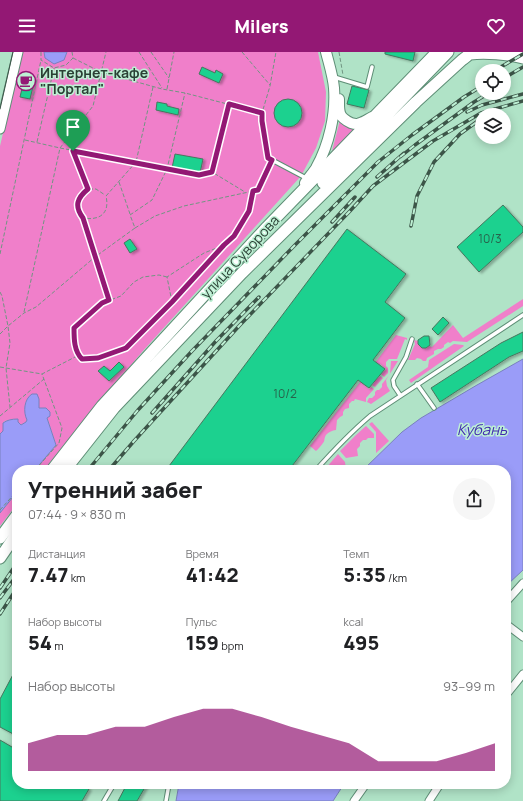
<!DOCTYPE html>
<html lang="ru">
<head>
<meta charset="utf-8">
<style>
	body { margin:0; font-family:Manrope,sans-serif; background:#f6f6f6; color:#202124; height:100vh; display:flex; flex-direction:column; font-size:15px; white-space:nowrap }
	* { box-sizing:border-box; margin:0 }
	p { font-size:13px; color:#757577 }
	.icon { flex:none; width:22px; height:22px; fill:none; stroke:currentColor; stroke-width:2; stroke-linecap:round; stroke-linejoin:round }
	.map { position:relative; flex:1; overflow:hidden }
	.details { position:absolute; left:12px; top:413px; width:499px; height:324px; display:flex; flex-direction:column; background:#fff; border-radius:16px; box-shadow:0 2px 10px #0003 }
	.details>* { flex:none }
	.buttons { position:absolute; left:475px; top:12px; display:grid; gap:8px }
	.buttons a { display:grid; place-items:center; width:36px; height:36px; border-radius:50%; background:#fff; box-shadow:0 2px 10px #0003; font-size:20px }
	.pin { position:absolute; display:grid; place-items:center; width:34px; height:34px; color:#fff; margin:-41px -17px; border-radius:50% 50% 50% 0; rotate:-45deg; box-shadow:0 0 4px #0007 }
	.pin .icon { rotate:45deg }
	.round { display:grid; place-items:center; flex:none; width:42px; height:42px; border-radius:21px; background:#f6f6f6 }
	.summary { display:flex; align-items:center; justify-content:space-between; height:68px; padding:0 16px }
	h1 { font-size:22px; font-weight:800; line-height:30px }
	.figures { display:grid; grid-template-columns:repeat(3,1fr); gap:6px; height:68px; padding:4px 16px }
	.figures div { display:grid; align-content:center }
	.figures b { font-size:20px; font-weight:800 }
	.figures small { font-size:11px; font-weight:400 }
	.figures p { font-size:11px }
	.chart { height:112px; padding:8px 16px }
	.chart p { display:flex; justify-content:space-between }
	.chart svg { width:100%; height:72px; margin-top:4px; fill:#931874; opacity:.7 }
	header { display:flex; justify-content:space-between; align-items:center; height:52px; padding:0 16px; background:#931874; color:#fff; font-size:18px; font-weight:800 }
	.map>svg:first-child { display:block }
</style>
</head>
<body>
<header><svg class="icon" aria-label="menu" viewBox="0 0 24 24"><path d="M4 6h16M4 12h16M4 18h16"/></svg>Milers<svg class="icon" aria-label="heart" viewBox="0 0 24 24"><path d="M12 20l-8-8c-3-5 5-10 8-4 3-6 11-1 8 4z"/></svg></header>
<div class="map">
<svg width="523" height="749" viewBox="0 0 523 749">
	<defs>
		<filter id="shadow"><feDropShadow dx="2.5" dy="1.5" stdDeviation="1" flood-color="#0004"/></filter>
	</defs>
	<rect width="100%" height="100%" fill="#b0e3c7"/>
	<path fill="#f07fca" d="M22,0H44L45,6L64,8L67,0H318L326,40L325,69L316,96L301,124L142,300L63,394L44,418H35L56,393L47,365L39,356V347L32,342C23,348 26,358 27,368L26,370L21,373L14,367L5,369L3,371V379L0,382V94Z
		M340,68L358,75L331,103Z
		M523,247V254L467,290L453,289L450,291L448,290L444,293V295L441,297H438L434,299V302L427,306L426,309H423L421,307L417,306L415,308H408L415,292L414,288L418,289L419,293L422,296H426L429,294L432,295L453,273L463,286Z
		M396,283L407,286V288L405,287L397,307H389L386,310V314L388,316V321L384,325L381,322L386,317L380,312L372,321L378,326L380,324L383,326L375,335L372,333L374,331L368,327L364,333L369,337L371,335L374,337L366,346V350L355,347L354,349H352L349,352V356L345,357L343,360V363L342,364L340,365L337,368L336,378C333,378 326,381 325,385C324,387 325,389 323,391C321,394 319,396 316,399L310,394C338,357 368,321 396,283Z
		M454,292L463,293L464,294L411,331L409,328L428,315L429,308Z
		M391,309H398L386,328L387,334L390,339L371,352L367,350L369,346H372L375,343V340L377,338H379L382,335V332L390,322Z
		M372,370L389,389L376,401V380L369,372Z
		M366,374L374,382V386H368L366,388H363L360,391V394L357,397L358,404L346,406L340,399L356,383Z
		M338,402L345,410L346,417H344L342,414L338,415L336,417L326,416Z
		M17,440V452L0,474V461Z"/>
	<path fill="#9a9cf8" stroke="#7980be" d="M44,0H67L64,8L54,12L45,6Z
		M523,307V518L506,534V418H363L402,380L421,366L477,333Z
		M32,342H37L39,347V356H46L50,360V364L47,366L56,393L35,418H17V440L0,461V382L3,379V371C7,368 12,367 18,367V370L21,373L26,370L27,368C23,360 24,347 32,342Z
		M179,732H344L333,749H176Z"/>
	<path fill="#1ad18f" stroke="#47765e" filter="url(#shadow)" d="M385,0H415L413,9L385,2Z
		M202,15L215,21L216,18L223,22L219,31L199,22Z
		M25,24L35,26L30,47L20,45Z
		M352,34L369,38L364,56L347,52Z
		M274 61a14 14 0 1 1 28 0a14 14 0 1 1-28 0Z
		M157,50L167,52V54L179,57L178,63L156,58Z
		M175,102L203,107L200,121L172,116Z
		M503,153L523,175V180L479,220L457,195Z
		M347,177L406,222L385,250L405,266L373,308L385,317L369,336L358,328L289,418H166Z
		M130,187L137,197L130,201L124,191Z
		M443,265L449,271L438,283L432,277Z
		M523,280V299L509,305L440,350L431,336L501,291Z
		M424,284H429L430,293L426,296H422L418,292V288Z
		M119,310L124,315L109,329L98,319L104,314L110,319Z
		M17,615V684L0,675V647Z
		M0,688L17,698V732H80L89,737L82,749H0Z
		M127,732H147L137,749H118Z"/>
	<g fill="none" stroke-linecap="round" stroke-linejoin="round">
		<defs>
			<path id="service" d="M334,25L367,35L372,15
				M272,108L306,126
				M417,332L434,356
				M400,343L394,334L393,328L406,305L412,287
				M316,418C333,399 350,381 370,364L523,263
				M104,749L114,732
				M166,749L169,732"/>
			<path id="minor" d="M506,550L523,531
				M506,572L523,585
				M506,643L523,622
				M354,749L366,732
				M429,749L440,732"/>
			<path id="tertiary" d="M0,77L18,0"/>
			<path id="secondary" d="M339,47C339,60 338,65 351,71C354,72 357,73 360,71C364,70 368,67 372,65
				M305,131C308,126 313,121 316,116C329,93 336,62 334,36C333,24 329,12 326,0"/>
			<path id="primary" d="M323,131L390,60L448,0
				M52,418L102,354L267,175L437,0
				M65,418L114,356L242,221L416,50L462,8C465,6 467,4 470,2C485,0 508,2 523,6
				M0,486L17,463
				M0,506L17,481"/>
		</defs>
		<use href="#service" stroke="#5e8e76" stroke-width="5.5"/>
		<use href="#minor" stroke="#5e8e76" stroke-width="9"/>
		<use href="#tertiary" stroke="#5e8e76" stroke-width="11"/>
		<use href="#secondary" stroke="#5e8e76" stroke-width="12"/>
		<use href="#primary" stroke="#5e8e76" stroke-width="13"/>
		<path stroke="#719582" stroke-width="1" stroke-dasharray="4 2" stroke-linecap="butt" d="M41,0V8L54,16L66,13L73,6L72,0
			M139,0L162,36
			M151,0L169,26
			M242,0L270,33
			M339,0L343,23
			M73,6L101,20L162,37L185,41L262,61
			M153,35L136,110L199,123L212,120
			M167,37L174,0
			M229,53L212,120L245,140
			M25,88L60,96L136,110
			M37,90L54,16
			M74,99L88,137C77,145 73,154 83,166
			M268,105L263,69L262,61L270,34L276,0
			M119,130L130,162
			M89,137H96L105,143
			M135,176L155,164L184,154L258,138L270,112
			M0,202L41,8
			M167,225L159,223L143,225L134,230L121,244L102,251L74,276C74,287 74,299 82,307L98,306L126,296L173,250L224,193L234,184L249,159L253,139
			M0,240L2,244L8,274L10,291L6,316L10,355
			M109,248L83,166C100,169 110,161 106,144L136,110
			M172,250L167,225L204,201L222,194
			M24,260L60,96L93,54L106,0
			M0,282L8,274L24,261L36,255L95,205L135,176L130,163L152,148L167,117L185,41
			M0,315L42,322L79,303
			M0,364L44,327
			M35,418L59,391L62,376L42,322
			M0,458L17,439"/>
		<use href="#service" stroke="#fff" stroke-width="3.5"/>
		<use href="#minor" stroke="#fff" stroke-width="7"/>
		<use href="#tertiary" stroke="#fff" stroke-width="9"/>
		<use href="#secondary" stroke="#fff" stroke-width="10"/>
		<use href="#primary" stroke="#fff" stroke-width="11"/>
		<path stroke="#3c5548" stroke-width="1" d="M0,57L13,0"/>
		<defs>
			<path id="rail" d="M494,19L523,2
				M504,26L523,15
				M467,60L482,53L523,42
				M400,105L415,93L474,50L489,41
				M377,125L404,101
				M332,170L355,145
				M411,174L417,144L434,110L460,82L482,66
				M152,361L216,289L259,245
				M88,418L138,358L192,299L295,193L378,110L412,83L464,45L482,34
				M109,418L134,389L240,273L350,159L373,134L433,89L481,61L523,49
				M0,536L17,511
				M0,546L17,523
				M0,562L17,536"/>
		</defs>
		<use href="#rail" stroke="#3c5548" stroke-width="3.5"/>
		<use href="#rail" stroke="#bdf0d4" stroke-width="2" stroke-dasharray="6" stroke-linecap="butt"/>
	</g>
	<g fill="none" stroke-linecap="round" stroke-linejoin="round">
		<defs>
			<path id="route" d="M229,52L262,61V69L268,106L272,108L258,138L253,139L249,159L234,184L224,193L172,250L126,296L98,306L82,307C74,299 74,287 74,276L102,251L109,248L83,166C74,154 77,146 88,137L73,99L199,123L212,120Z"/>
		</defs>
		<use href="#route" stroke="#fff" stroke-width="8"/>
		<use href="#route" stroke="#931874" stroke-width="5"/>
	</g>
	<defs>
		<symbol id="cafe-ring" viewBox="-11 -11 22 22"><circle r="9.5" fill="#bdf0d4" stroke="#931874" stroke-width="1.5"/><path d="M-5.5-4.5H6V0H3Q3 3.5 0 3.5H-2.5Q-5.5 3.5-5.5 0ZM3-3.2v2h1.7v-2ZM-6 4.5H4V6H-6Z" fill="#931874"/></symbol>
	</defs>
	<g fill-rule="evenodd">
		<use href="#cafe-ring" x="15" y="18" width="22" height="22"/>
	</g>
	<g text-anchor="middle" stroke-width="3" stroke-linejoin="round" paint-order="stroke">
		<g font-size="12" fill="#27644c">
			<text x="490" y="191">10/3</text>
			<text x="285" y="346">10/2</text>
		</g>
		<g font-size="14" font-weight="bold" fill="#2b4035" stroke="#bdf0d4" text-anchor="start">
			<text x="40" y="26">Интернет-кафе<tspan x="40" dy="16">"Портал"</tspan></text>
		</g>
		<g font-size="14" fill="#2b4035" stroke="#bdf0d4">
			<text transform="translate(240 205) rotate(-47)" y="5">улица Суворова</text>
		</g>
		<g font-size="15" font-style="italic" fill="#422caf" stroke="#bdf0d4">
			<text x="482" y="383">Кубань</text>
		</g>
	</g>
</svg>
<div class="buttons">
<a><svg class="icon" aria-label="locate" viewBox="0 0 24 24"><circle cx="12" cy="12" r="6"/><path d="M12 2v4M12 18v4M2 12h4M18 12h4"/></svg></a>
<a><svg class="icon" aria-label="layers" viewBox="0 0 24 24"><path d="M12 4l9 5-9 5-9-5zM3 14l9 5 9-5"/></svg></a>
</div>
<div class="pin" style="left:73px;top:99px;background:#1e9e55"><svg class="icon" aria-label="arrive" viewBox="0 0 24 24"><path d="M6 21V4h12l-3 4 3 4H6"/></svg></div>
<section class="details">
<div class="summary"><div><h1>Утренний забег</h1><p>07:44 · 9 × 830 m</p></div><a class="round"><svg class="icon" aria-label="share" viewBox="0 0 24 24"><path d="M12 15V3M7 8l5-5 5 5M5 13v7h14v-7"/></svg></a></div>
<div class="figures">
<div><p>Дистанция</p><b>7.47<small> km</small></b></div>
<div><p>Время</p><b>41:42</b></div>
<div><p>Темп</p><b>5:35<small> /km</small></b></div>
</div>
<div class="figures">
<div><p>Набор высоты</p><b>54<small> m</small></b></div>
<div><p>Пульс</p><b>159<small> bpm</small></b></div>
<div><p>kcal</p><b>495</b></div>
</div>
<div class="chart"><p><span>Набор высоты</span>93–99 m</p>
<svg viewBox="0 0 160 44" preserveAspectRatio="none"><path d="M0 44V27L10 22L20 22L30 17L40 17L50 11L60 6L70 6L80 11L90 17L100 22L110 27L120 38L130 38L140 38L150 33L160 27V44z"/></svg>
</div>
</section>
</div>
</body>
</html>
